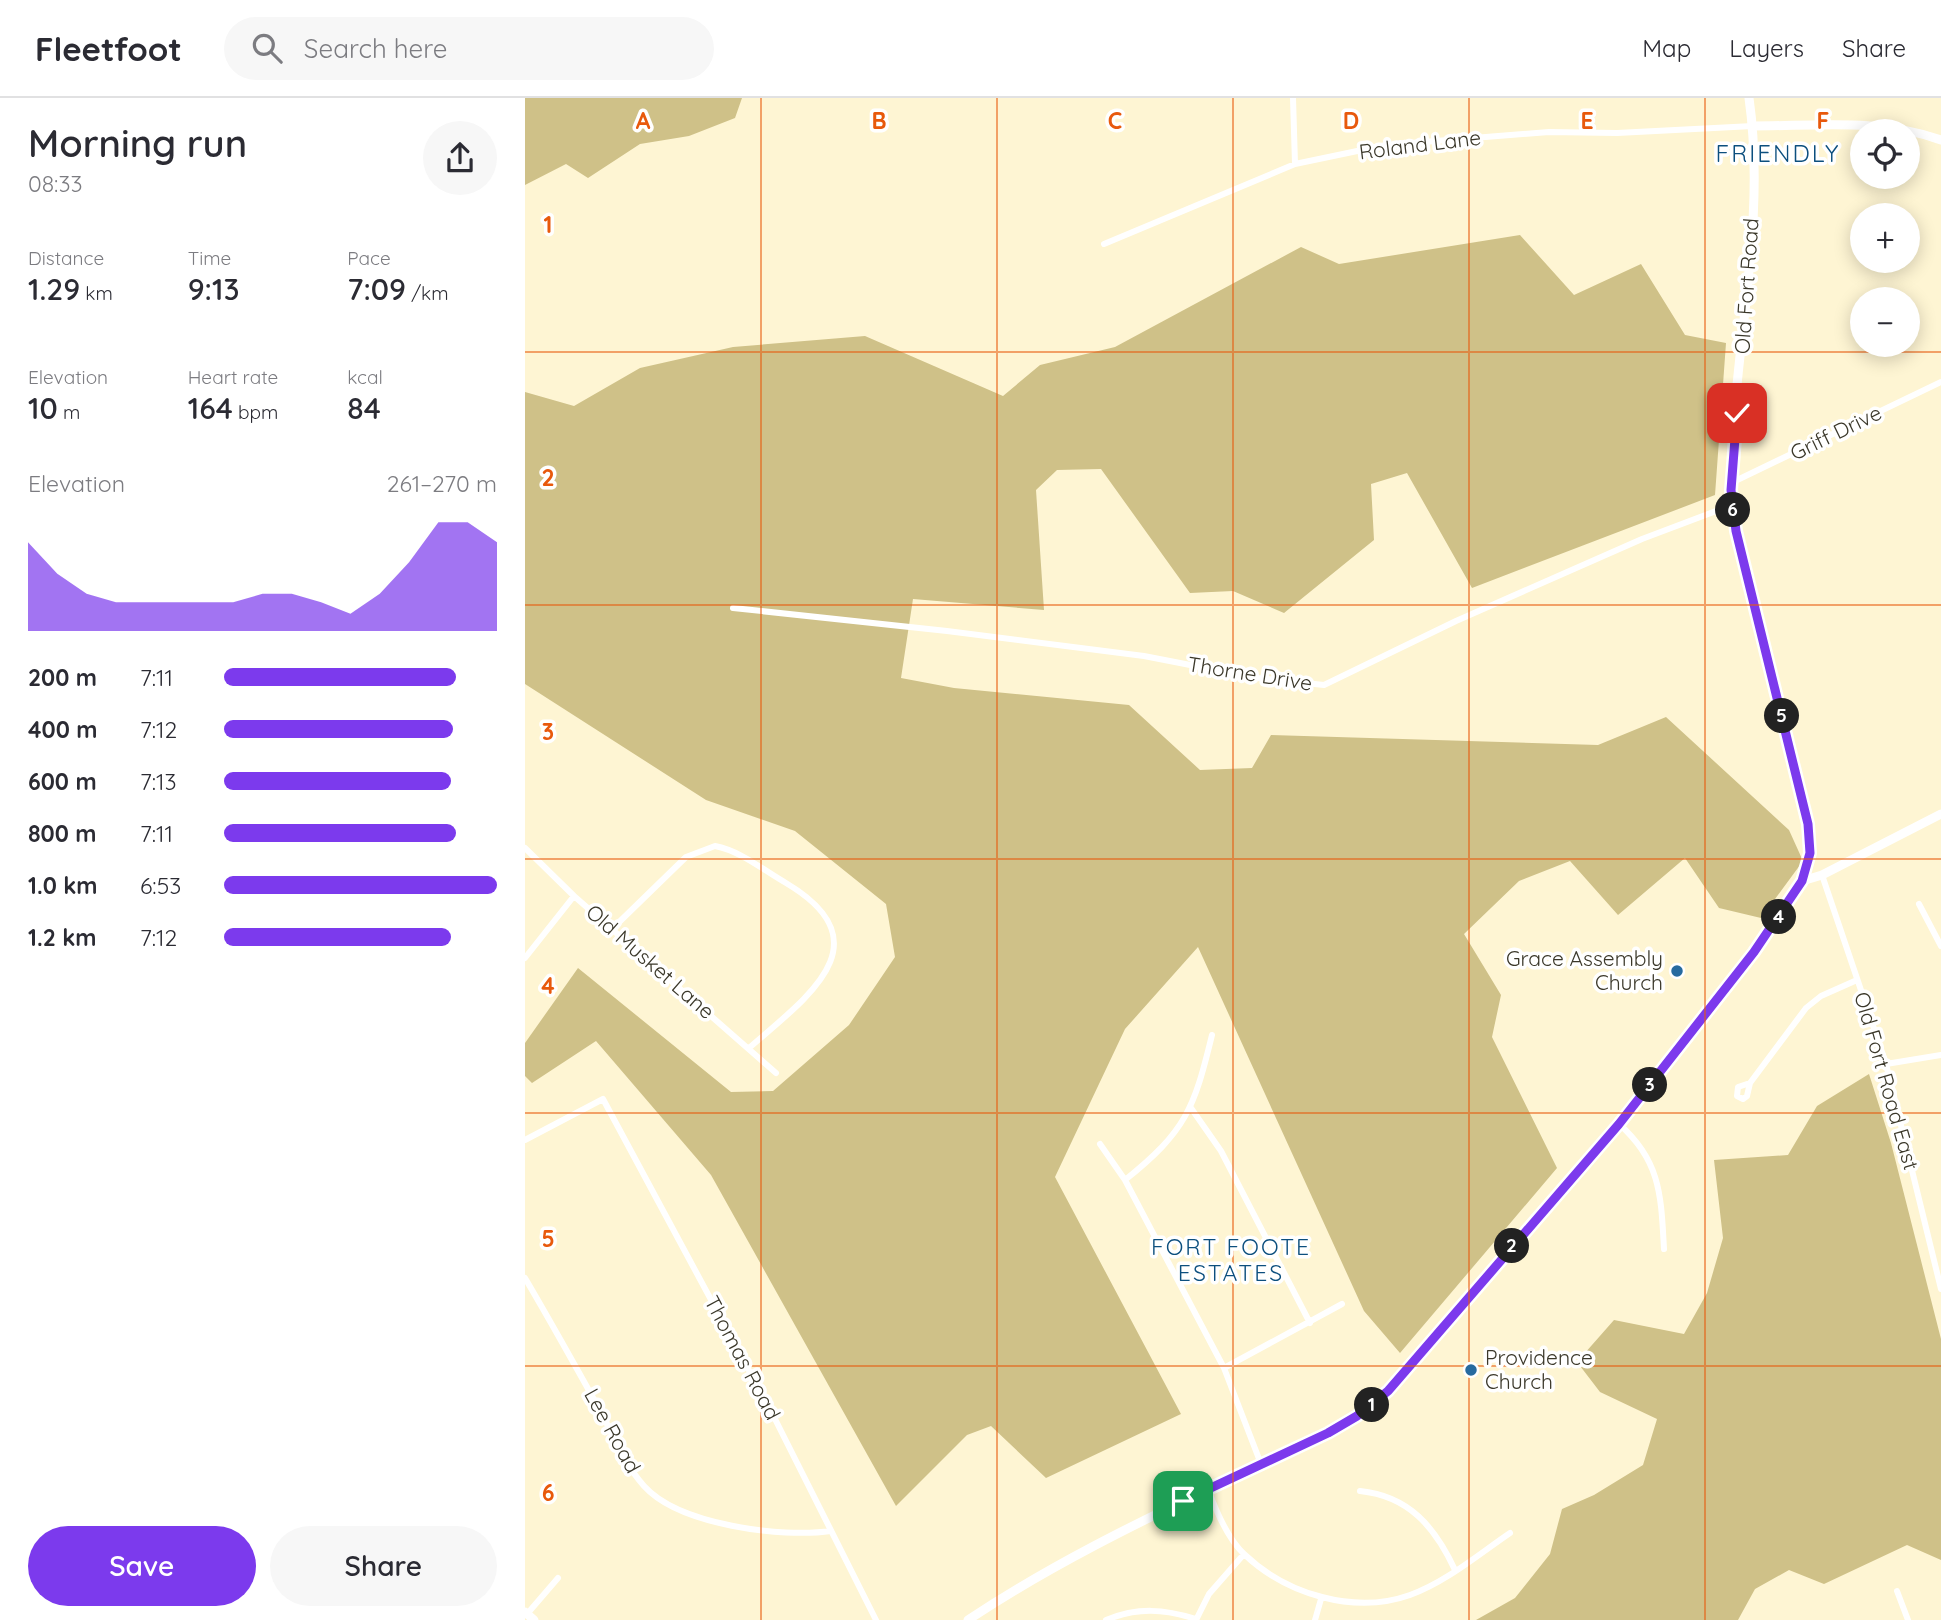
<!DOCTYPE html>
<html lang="en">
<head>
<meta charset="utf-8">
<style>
	body { margin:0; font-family:Quicksand,sans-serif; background:#f7f7f7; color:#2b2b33; height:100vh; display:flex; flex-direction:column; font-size:26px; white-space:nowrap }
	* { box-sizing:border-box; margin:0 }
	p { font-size:23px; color:#7c7c81 }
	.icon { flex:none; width:38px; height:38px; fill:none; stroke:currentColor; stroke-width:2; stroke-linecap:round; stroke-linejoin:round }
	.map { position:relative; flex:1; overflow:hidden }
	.panel { display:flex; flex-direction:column; background:#fff; width:525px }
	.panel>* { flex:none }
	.fabs { position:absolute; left:1325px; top:21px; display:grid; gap:14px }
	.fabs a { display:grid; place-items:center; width:70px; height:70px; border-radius:50%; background:#fff; box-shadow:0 4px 18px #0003; font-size:35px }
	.pin { position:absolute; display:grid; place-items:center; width:60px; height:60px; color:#fff; margin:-30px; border-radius:14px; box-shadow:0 4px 10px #0006 }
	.km { position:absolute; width:35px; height:35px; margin:-18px; border-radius:50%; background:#222; color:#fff; font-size:19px; line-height:35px; text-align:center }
	.round { display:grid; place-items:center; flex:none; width:74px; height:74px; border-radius:37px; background:#f7f7f7 }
	.head { display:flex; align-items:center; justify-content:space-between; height:119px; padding:0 28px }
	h1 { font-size:38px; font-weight:600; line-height:52px }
	.stats { display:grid; grid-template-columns:repeat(3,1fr); gap:10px; height:119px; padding:7px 28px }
	.stats div { display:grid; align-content:center }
	.stats b { font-size:30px; font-weight:600 }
	.stats small { font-size:19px; font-weight:400 }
	.stats p { font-size:19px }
	.chart { height:196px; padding:14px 28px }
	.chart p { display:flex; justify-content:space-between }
	.chart svg { width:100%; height:126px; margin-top:7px; fill:#7c3aed; opacity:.7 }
	.cta { display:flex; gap:14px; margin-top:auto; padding:14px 28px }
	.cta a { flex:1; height:80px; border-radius:42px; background:#7c3aed; color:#fff; font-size:28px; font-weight:600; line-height:80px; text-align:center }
	.cta a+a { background:#f7f7f7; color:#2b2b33 }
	ul { padding:0 28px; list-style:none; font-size:23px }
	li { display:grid; grid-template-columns:112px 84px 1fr; align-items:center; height:52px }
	li i { height:18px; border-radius:9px; background:#7c3aed }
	header { display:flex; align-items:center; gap:42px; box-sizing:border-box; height:98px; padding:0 35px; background:#fff; border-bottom:2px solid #e1e1e2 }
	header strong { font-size:33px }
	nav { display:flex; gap:38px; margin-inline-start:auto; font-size:24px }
	.search { width:490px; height:63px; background:#f7f7f7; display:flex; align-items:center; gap:18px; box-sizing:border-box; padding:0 24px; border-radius:38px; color:#7c7c81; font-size:26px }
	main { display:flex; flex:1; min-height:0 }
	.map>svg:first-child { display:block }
</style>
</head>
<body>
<header>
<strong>Fleetfoot</strong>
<div class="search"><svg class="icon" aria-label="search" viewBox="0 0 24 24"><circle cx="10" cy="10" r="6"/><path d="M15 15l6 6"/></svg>Search here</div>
<nav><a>Map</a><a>Layers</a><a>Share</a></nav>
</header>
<main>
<section class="panel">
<div class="head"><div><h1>Morning run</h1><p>08:33</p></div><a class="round"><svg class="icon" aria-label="share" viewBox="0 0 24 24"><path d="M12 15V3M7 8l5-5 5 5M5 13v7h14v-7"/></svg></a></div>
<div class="stats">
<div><p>Distance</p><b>1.29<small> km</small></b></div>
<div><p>Time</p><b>9:13</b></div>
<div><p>Pace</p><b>7:09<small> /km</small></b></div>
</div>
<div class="stats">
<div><p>Elevation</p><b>10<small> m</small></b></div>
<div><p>Heart rate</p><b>164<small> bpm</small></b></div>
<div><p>kcal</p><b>84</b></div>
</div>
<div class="chart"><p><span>Elevation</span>261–270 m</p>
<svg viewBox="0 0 160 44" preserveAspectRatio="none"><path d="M0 44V13L10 24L20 31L30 34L40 34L50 34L60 34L70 34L80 31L90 31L100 34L110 38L120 31L130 20L140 6L150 6L160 13V44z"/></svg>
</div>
<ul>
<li><b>200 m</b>7:11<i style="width:85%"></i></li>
<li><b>400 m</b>7:12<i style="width:84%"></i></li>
<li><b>600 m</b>7:13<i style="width:83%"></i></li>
<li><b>800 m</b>7:11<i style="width:85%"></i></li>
<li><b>1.0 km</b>6:53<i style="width:100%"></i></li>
<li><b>1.2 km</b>7:12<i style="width:83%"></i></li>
</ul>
<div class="cta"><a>Save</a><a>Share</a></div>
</section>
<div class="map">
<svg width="1416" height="1522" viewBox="0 0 1416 1522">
	<rect width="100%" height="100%" fill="#fef5d3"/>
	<path fill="#cfc188" d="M0,0H217L210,20L164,38L115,46L63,80L41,66L0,87Z
		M995,137L1049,197L1116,166L1160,237L1201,245L1190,397L947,490L882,375L846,386L849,442L759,515L708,493L665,495L576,371L532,372L511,392L519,512L388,501L376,580L429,590L604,607L675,672L727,670L746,637L1073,647L1141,619L1264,732L1278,763L1236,820L1194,810L1160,760L1093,817L1045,763L994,783L939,836L976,897L967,939L1032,1070L875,1255L839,1213L673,849L600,931L530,1079L656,1316L521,1380L466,1328L442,1337L371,1408L186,1077L71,943L7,985L0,978V945L53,870L206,994L248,993L324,927L370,859L361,806L270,733L181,702L0,586V294L49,308L115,270L208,249L340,238L478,298L515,267L590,249L776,149L814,166Z
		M1344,976L1366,1045L1416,1241V1462L1382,1447L1299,1486L1264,1472L1230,1491L1213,1522H951L990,1500L1025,1456L1037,1411L1069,1397L1118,1367L1132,1321L1075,1294L1052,1264L1089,1222L1159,1236L1182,1195L1198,1140L1189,1062L1263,1057L1292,1008Z"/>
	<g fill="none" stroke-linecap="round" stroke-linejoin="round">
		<path stroke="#fff" stroke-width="6" d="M768,0L770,66
			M579,146L770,66L861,47L1024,34L1092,35L1228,28
			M1206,385L1416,284
			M208,510L422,533L619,558L732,580L799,587L931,523L1117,441L1207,407
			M0,750L49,798L251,975
			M1297,777L1361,966L1416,1191
			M1394,806L1416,848
			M87,831L161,759L190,748C216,753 238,772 261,785C362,845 281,900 224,950
			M0,860L49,798
			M1361,966L1416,957
			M1225,985L1281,910L1296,898L1332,882
			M1225,985L1222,998L1218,1001L1212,998L1213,989Z
			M666,1010L696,1053L785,1225
			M1094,1026C1136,1063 1136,1098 1139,1151
			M0,1042L78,1001L248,1317L351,1522
			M575,1046L600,1082L699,1270L736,1366
			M600,1082C661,1033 669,1011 687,937
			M0,1180C26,1224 51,1269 76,1314C89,1339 100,1367 119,1388C154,1427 256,1440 306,1433
			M699,1270L817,1206
			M683,1391C691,1413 702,1440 719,1456C761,1496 829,1517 885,1497C921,1484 954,1456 985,1435
			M835,1393C884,1398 910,1429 930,1472
			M1372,1493L1383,1522
			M2,1516L33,1480
			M581,1522C613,1509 639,1511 671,1521
			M671,1522L684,1496L719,1456
			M790,1522L796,1501"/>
		<path stroke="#fff" stroke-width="9" d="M1228,28C1291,28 1355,20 1416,42
			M1277,783L1297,777L1416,716
			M0,1514L9,1522
			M443,1522C524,1468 612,1425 700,1383C753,1357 809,1337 855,1301L1094,1026L1229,854L1277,783L1285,755L1283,726L1211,433L1206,401C1204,267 1243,134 1224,0"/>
	</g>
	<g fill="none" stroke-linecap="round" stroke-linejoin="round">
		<defs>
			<path id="route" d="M658,1403L803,1335L832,1318L863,1293L1094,1026L1229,854L1277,783L1285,755L1283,726L1211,433L1206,392L1212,315"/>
		</defs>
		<use href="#route" stroke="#fff" stroke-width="14"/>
		<use href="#route" stroke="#7c3aed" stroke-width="9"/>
	</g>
	<path fill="none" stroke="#e8590c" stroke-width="2" stroke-opacity="0.55" d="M236,0V1522M472,0V1522M708,0V1522M944,0V1522M1180,0V1522M0,254H1416M0,507H1416M0,761H1416M0,1015H1416M0,1268H1416"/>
	<g fill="#266a9f" stroke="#fff" stroke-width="2.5">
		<circle cx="1152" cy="873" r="7"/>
		<circle cx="946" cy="1272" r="7"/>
	</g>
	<g text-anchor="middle" stroke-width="7" stroke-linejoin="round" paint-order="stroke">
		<g font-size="21" fill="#3b382a" stroke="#fff">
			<text transform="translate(895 47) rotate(-7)" y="7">Roland Lane</text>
			<text transform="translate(1222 188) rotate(-86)" y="7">Old Fort Road</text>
			<text transform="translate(1311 335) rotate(-26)" y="7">Griff Drive</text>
			<text transform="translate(725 576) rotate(9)" y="7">Thorne Drive</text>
			<text transform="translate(125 864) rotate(41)" y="7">Old Musket Lane</text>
			<text transform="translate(1361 983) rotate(74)" y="7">Old Fort Road East</text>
			<text transform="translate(217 1260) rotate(62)" y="7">Thomas Road</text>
			<text transform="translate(87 1333) rotate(61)" y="7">Lee Road</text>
		</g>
		<g font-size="21" fill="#3b382a" stroke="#fff" text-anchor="end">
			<text x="1138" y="868">Grace Assembly<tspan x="1138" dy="24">Church</tspan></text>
			<text x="960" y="1267" text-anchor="start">Providence<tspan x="960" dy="24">Church</tspan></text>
		</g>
		<g font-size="23" letter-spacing="2" fill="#0c4f7e" stroke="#fff">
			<text x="706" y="1157">FORT FOOTE<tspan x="706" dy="26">ESTATES</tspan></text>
		</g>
		<g font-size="24" letter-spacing="2" fill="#0c4f7e" stroke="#fff">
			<text x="1253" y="64">FRIENDLY</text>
		</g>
	</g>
	<g font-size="23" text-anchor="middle" font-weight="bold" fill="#e8590c" stroke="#fff" stroke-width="7" stroke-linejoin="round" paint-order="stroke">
		<text x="118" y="31">A</text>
		<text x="354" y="31">B</text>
		<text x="590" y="31">C</text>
		<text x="826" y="31">D</text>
		<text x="1062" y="31">E</text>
		<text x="1298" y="31">F</text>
		<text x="23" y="135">1</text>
		<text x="23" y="388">2</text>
		<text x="23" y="642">3</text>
		<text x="23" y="896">4</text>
		<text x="23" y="1149">5</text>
		<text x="23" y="1403">6</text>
	</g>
</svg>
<div class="fabs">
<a><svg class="icon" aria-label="locate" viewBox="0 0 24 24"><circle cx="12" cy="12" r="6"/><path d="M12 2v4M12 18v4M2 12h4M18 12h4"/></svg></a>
<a>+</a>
<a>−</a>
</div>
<div class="pin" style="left:658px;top:1403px;background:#1e9e55"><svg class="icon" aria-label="arrive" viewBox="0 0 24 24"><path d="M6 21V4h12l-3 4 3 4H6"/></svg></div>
<div class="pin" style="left:1212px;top:315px;background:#d93025"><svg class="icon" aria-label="check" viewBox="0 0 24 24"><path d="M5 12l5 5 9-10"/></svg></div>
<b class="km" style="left:847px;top:1307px">1</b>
<b class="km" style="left:987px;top:1148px">2</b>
<b class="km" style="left:1125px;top:987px">3</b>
<b class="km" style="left:1254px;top:819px">4</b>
<b class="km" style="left:1257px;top:618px">5</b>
<b class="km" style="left:1208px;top:412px">6</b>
</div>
</main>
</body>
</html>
